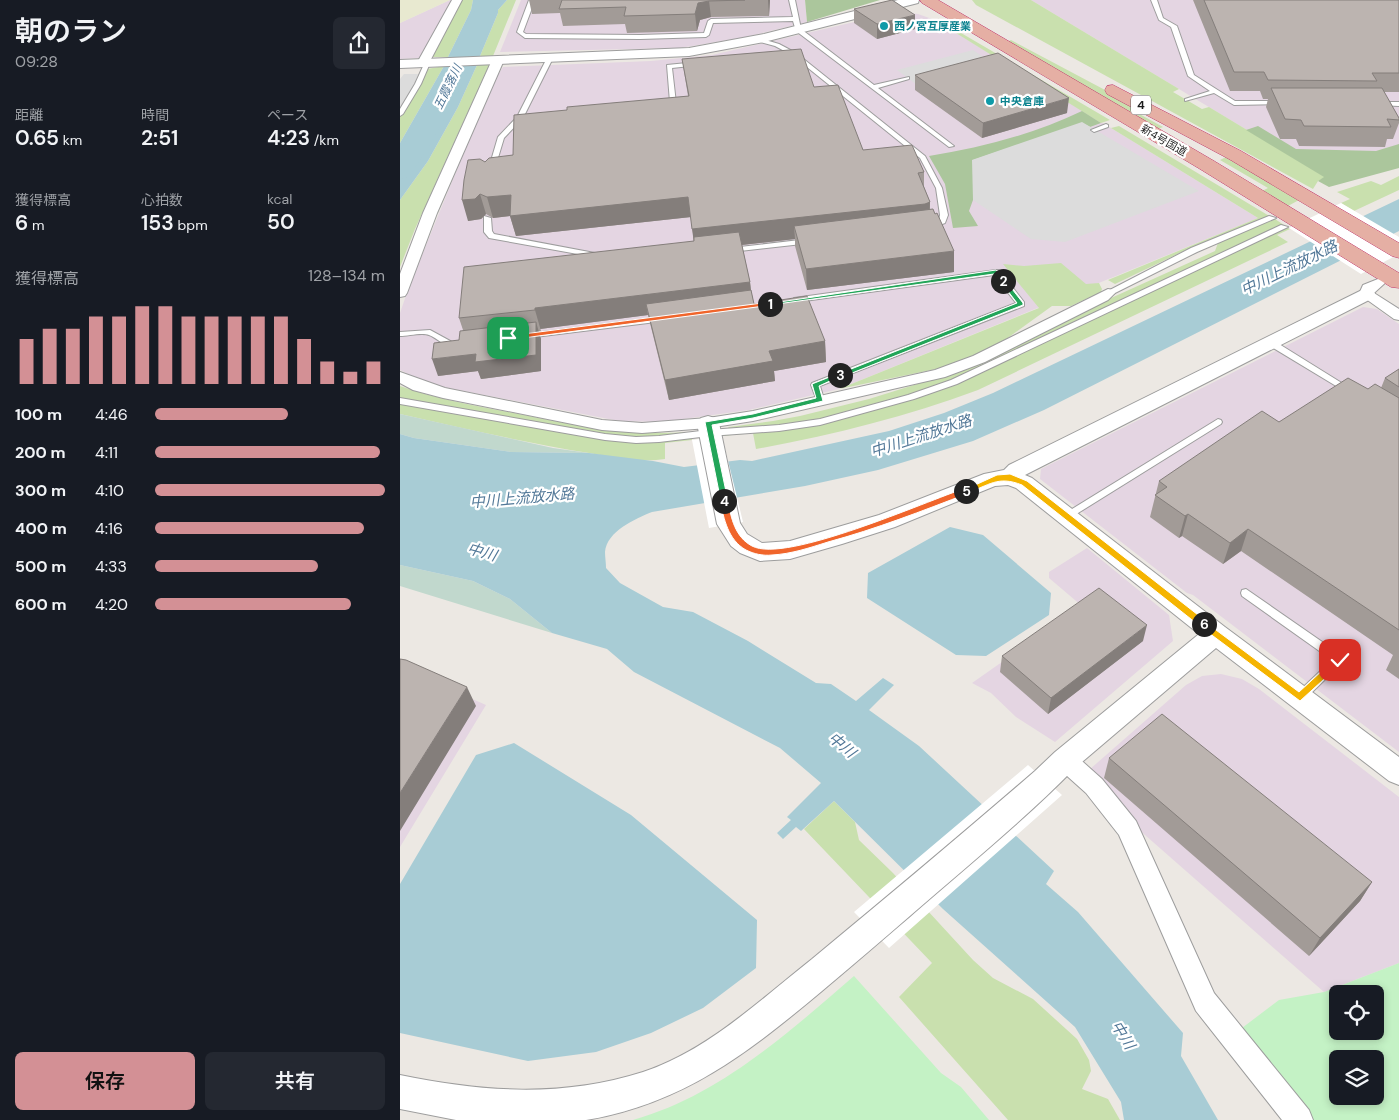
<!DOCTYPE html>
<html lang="ja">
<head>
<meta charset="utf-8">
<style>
	body { margin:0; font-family:"DM Sans","Noto Sans JP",sans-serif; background:#242831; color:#f1f3f6; height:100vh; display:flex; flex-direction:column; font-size:19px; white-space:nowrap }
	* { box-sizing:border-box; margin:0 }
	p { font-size:16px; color:#9ea1a6 }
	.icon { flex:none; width:28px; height:28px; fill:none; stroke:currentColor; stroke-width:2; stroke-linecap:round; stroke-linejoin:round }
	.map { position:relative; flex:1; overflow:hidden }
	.side { display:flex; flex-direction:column; background:#171b24; width:400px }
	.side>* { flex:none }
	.tools { position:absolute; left:929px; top:985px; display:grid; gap:10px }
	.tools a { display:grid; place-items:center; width:55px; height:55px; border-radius:8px; background:#171b24; box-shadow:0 2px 8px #0003; font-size:25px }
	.pin { position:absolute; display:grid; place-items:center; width:42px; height:42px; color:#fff; margin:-21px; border-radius:10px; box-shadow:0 2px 8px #0006 }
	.km { position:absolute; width:25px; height:25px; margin:-12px; border-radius:50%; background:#222; color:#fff; font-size:14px; line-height:25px; text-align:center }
	.round { display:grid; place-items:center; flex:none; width:52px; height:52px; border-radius:8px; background:#242831 }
	.overview { display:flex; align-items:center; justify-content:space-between; height:85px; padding:0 15px }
	h1 { font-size:28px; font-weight:600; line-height:38px }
	.figures { display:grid; grid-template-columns:repeat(3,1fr); gap:8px; height:85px; padding:5px 15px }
	.figures div { display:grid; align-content:center }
	.figures b { font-size:21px; font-weight:600 }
	.figures small { font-size:14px; font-weight:400 }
	.figures p { font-size:14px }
	.chart { height:140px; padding:10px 15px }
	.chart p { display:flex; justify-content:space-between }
	.chart svg { width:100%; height:90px; margin-top:5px; stroke:#d39095; stroke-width:6 }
	.action { display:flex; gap:10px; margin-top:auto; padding:10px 15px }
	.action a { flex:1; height:58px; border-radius:8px; background:#d39095; color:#111; font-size:20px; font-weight:600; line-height:58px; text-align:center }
	.action a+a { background:#242831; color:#f1f3f6 }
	ul { padding:0 15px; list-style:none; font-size:16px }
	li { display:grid; grid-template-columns:80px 60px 1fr; align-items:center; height:38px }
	li i { height:12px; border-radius:6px; background:#d39095 }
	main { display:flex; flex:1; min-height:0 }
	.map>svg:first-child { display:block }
</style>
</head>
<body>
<main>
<section class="side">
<div class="overview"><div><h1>朝のラン</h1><p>09:28</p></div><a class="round"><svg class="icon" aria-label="share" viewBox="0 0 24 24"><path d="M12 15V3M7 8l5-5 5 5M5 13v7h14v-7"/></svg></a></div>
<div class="figures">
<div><p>距離</p><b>0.65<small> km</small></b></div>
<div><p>時間</p><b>2:51</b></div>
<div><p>ペース</p><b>4:23<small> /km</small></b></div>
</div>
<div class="figures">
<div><p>獲得標高</p><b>6<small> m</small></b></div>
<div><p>心拍数</p><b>153<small> bpm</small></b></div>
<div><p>kcal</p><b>50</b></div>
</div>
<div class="chart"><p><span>獲得標高</span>128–134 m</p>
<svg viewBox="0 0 160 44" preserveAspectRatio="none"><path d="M5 44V22M15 44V17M25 44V17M35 44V11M45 44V11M55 44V6M65 44V6M75 44V11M85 44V11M95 44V11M105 44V11M115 44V11M125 44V22M135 44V33M145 44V38M155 44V33"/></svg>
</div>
<ul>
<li><b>100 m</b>4:46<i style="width:58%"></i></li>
<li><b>200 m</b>4:11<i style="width:98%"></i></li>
<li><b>300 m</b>4:10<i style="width:100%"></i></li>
<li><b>400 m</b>4:16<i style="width:91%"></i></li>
<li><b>500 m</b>4:33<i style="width:71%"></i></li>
<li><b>600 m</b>4:20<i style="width:85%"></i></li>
</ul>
<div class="action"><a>保存</a><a>共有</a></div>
</section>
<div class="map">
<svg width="999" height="1120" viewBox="0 0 999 1120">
	<rect width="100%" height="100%" fill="#ece8e3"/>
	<path fill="#e4d5e2" d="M50,0H53L22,58L0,59V23Z
		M121,0H405L407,22L346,37L280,48L100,52Z
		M631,0H999V155L937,184Z
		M497,12L518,14L535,20L858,218L439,389L349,410L262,422L219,421L43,387L21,380L0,370V313L9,287L91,86L103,67L251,61L312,55Z
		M963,307L977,309L999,324V752L793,595L787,593L640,479L641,469Z
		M687,548L769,615L773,641L655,742L616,717L591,693L572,683L682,606L649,578V572Z
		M0,667L86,705L0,847Z
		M821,674L842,679L859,689L999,797V963L924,992L737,828L689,770L786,685L802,676Z"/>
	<path fill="#e8e9d0" d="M0,0H50L0,23Z"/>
	<path fill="#c9e0ae" d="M61,0H73L71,10L48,57H33L32,55Z
		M107,0H116L93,56H80L98,13V10Z
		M572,0H631L779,89L773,92L802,109L809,107L925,177L918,181L913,189L576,5Z
		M535,20L544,23L710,120L701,123Z
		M611,40L739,108L734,111L763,127L755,130L607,42Z
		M77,65H89L15,229L0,267V200L28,161L58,107Z
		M44,66L0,143V117L27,69Z
		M719,126L871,217L784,251L715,284L708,280L858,218L711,128Z
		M826,157L899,200L888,206L862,191L868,188L820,160Z
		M999,176V190L954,211L941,203L950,199L937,192L971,181L981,185Z
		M875,219L890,229L877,235L888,242L578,390C505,417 433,435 356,449L353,433L322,436L325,430L329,427L373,421L400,416L469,399L530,380L815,251L818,243Z
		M661,263L686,284L699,283L702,289L701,292L671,306H652L598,345L574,356L541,368L439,389L639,308L603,264L624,266Z
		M0,386C37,399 75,406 114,413C173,425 227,436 287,432L291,434L292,440L265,443V459C240,463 213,457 189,453C125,443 63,428 0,414Z
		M434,801L455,822L459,840L493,873L573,960L593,978L633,999L677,1039L689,1060L691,1071L682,1089L708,1099L720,1120H608L499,997L532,963L404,829Z"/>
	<path fill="#abc69c" d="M405,0H480L407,22Z
		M682,111L701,123L690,127L682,123L573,160V200L569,211L578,226L553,228L545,184L529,156C581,148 634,134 682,111Z
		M858,126L896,149L976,151L999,144V168L929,187L918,181L924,177L846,130Z"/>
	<path fill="#c1d8cd" d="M0,414L153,448L189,453L111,452L14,438L0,434Z
		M0,565L73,581L110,599L152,633L0,586Z"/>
	<path fill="#c4f2c5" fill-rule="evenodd" d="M999,963V1120H909L838,1031L879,1000L924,992ZM938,994H975V1031H938ZM938,1059H975V1096H938Z
		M454,976L541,1073L561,1087L589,1120H233C319,1096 388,1033 454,976Z"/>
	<path fill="#dcdcdc" d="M573,50L594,64L517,85L497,70Z
		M4,74H18L14,85L0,108V79Z
		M682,122L799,191L665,242L631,239L573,200L572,160Z"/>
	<path fill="#a8ccd5" d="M73,0H107L98,10V13L80,56L48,57L71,10Z
		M77,65L58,107L28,161L0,200V143L44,66Z
		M999,199V231L644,410L573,441L478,470L405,486L252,512C235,519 207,531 205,552C205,557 206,563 206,568L220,583L263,607L293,612L348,641L416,683L431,684L456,701L483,678L494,685L469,710L519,746L654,871L646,884L678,912L783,1033L781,1056L818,1120H724L721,1102L675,1027L543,909L434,801L401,831L396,827L383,839L377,833L391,820L387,817L421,783L380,748L234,672L207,649L152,633L110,599L73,581L0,565V434L14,438L111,452L189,453L253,461L284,467L340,460L352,461L489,431L544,413L593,393Z
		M550,527L583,535L651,593L649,615L586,656L556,655L467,598L468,573Z
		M114,743L231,815L357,920L356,968L303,1008L251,1033L196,1052L128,1061L0,1033V884L76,755Z"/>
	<path fill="#fff" d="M941,203L999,237V254L961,274L889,228Z
		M322,436L343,522L309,528L292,440Z
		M628,765L662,795L489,948L454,912Z"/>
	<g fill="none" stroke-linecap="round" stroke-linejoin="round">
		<path fill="#a8ccd5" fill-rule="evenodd" d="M80,0H100C74,61 47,122 9,177L0,179V151L37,88Z"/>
		<defs>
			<path id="service" d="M129,0H135L123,32L126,34L240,35L304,33L308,21L311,19L393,17L389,0H395L401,29L474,85L509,77V79L478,88L554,146L549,147L396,31L393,21L313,23L309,35L306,37L240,39L125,38L117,32Z
				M751,0H757L763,18L777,26L794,75L835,101H880L883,103L882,104L834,105L814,93L785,101V99L810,91L788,76L771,27L759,20Z
				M359,38L379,44L396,53L525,156L542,188L548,215L545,223L529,229L525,227L539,220L540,215L536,188L520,158L392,55L375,46L357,41V39Z
				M150,56L153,58L123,118L104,138L94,171L89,172L88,171L98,137L117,117L147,58Z
				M25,62L30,63L21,84L3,114L0,116V109L15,84Z
				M297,62L299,63V65L272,68L276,103L268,107H264V105L270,102L267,65Z
				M979,102H999V106L977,105L976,104Z
				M706,124L708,125V127L694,132L691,130Z
				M84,216L91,218L92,231L94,234L200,254L204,256L200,258L89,238L84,232Z
				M869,216L876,218L797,252L711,295H708L704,293L791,248Z
				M881,225L888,227L557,384L514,399L420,425L379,431L309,436L259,442L236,443L205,440L0,404V398L205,434L236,437L259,436L309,430L379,425L420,419L508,395L551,380Z
				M408,239H411V243L331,252L327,250L331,248Z
				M596,270H599L624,302V306L420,386L424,399L423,401H417L411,385L412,383L616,303L594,275L397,302L393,300L394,298Z
				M261,317L265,319L264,321L127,338L123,336L127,334Z
				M30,330L52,342H58L62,344C48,354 41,339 29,335C22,332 8,336 0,336V332Z
				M865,339H871L953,390L949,393L946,392L865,343Z
				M818,419L821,420L822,422L821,424L670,518H664L662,516L664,514Z
				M846,589L944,657L945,660L904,700L900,702L896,700L894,697L896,694L932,660L842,596L841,593L842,590Z"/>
			<path id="minor" d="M52,0H62L29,63L23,66L19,65L17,63Z
				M98,57L104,60L37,213L7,293L5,296L0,297V274L23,213L92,60Z
				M978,279L983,280L985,283L974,293L999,309V320L994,319L959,294L963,285Z
				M708,289L713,290L715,293L708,300L585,362L545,377L353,421L308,428L242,433L202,430L43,398L13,390L0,383V372L45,388L202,420L242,423L308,418L353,411L535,370L573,356Z
				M665,751L673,753L702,779L736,821L814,993L909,1110L913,1120H882L796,1011L719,835L686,793L657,767L654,760L657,753Z"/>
			<path id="tertiary" d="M498,0H519L518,3L364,42L289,56L0,68V60L289,48L364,34Z
				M966,288L973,290L975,294L973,298L625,475L632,478L825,627L999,757V785L989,781L816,648L675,768C624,820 566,867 511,915C482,940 452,966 422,991C349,1052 283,1104 186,1120H56L0,1109V1075C82,1092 162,1098 243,1072C307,1051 360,1000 412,959C487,897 561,835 635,771L655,752L799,634L616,488L608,485L595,486L495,527L442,544L390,559L360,561L340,553L331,546L317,524L297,423L301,418L308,416L315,418L319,423L340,523L347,534L362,543L390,541L479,515L584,474L604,470L609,465Z"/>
			<path id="trunk" d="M520,0H538L814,161L999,273V288L991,287L800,169L522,3Z
				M713,85L841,151L999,243V258L992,256L829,159L707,94L705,90L707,86Z"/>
		</defs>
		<use href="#service" stroke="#9d9d9d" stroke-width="2"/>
		<use href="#minor" stroke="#9d9d9d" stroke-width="2"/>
		<use href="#tertiary" stroke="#9d9d9d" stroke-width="2"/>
		<use href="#trunk" stroke="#c1396e" stroke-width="1"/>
		<use href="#service" fill="#fff" fill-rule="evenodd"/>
		<use href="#minor" fill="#fff" fill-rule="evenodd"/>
		<use href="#tertiary" fill="#fff" fill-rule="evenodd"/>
		<use href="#trunk" fill="#e5afa4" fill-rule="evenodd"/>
	</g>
	<path fill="#a29b97" d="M129,0H370L369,16L311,17L300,20L297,31L227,33L225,24L163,26L160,13L132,14Z
		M793,0H999V92H984L999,118V123L993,139H987L985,147L899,146L896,139H880L866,107L868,99H863L860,91H830Z
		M454,9L515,29L477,39L454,23Z
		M282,59L414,87L463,150L524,172V187L530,202V209L554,272L407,290L395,246V239L342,245L350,282L351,290L354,304L425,341L426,362L374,371L375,381L269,400L248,315L140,329L141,331H138L141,339V371L81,379L78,371L38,376L59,340L63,330L59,318L294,241L291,217L116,236L110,216L93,218L86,214L81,219L68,221L85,162L113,155L167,110L288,96Z
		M515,75L667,113L582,138L515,90Z
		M999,369V679L986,670L993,655L841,551L823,564L782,536L779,538L750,517L759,481L879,422L968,389L981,388L985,378Z
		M743,641L648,714L600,672L602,656Z
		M709,758L972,882L960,901L909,956L704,778Z"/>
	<path fill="#847e7b" d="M368,0H370L369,16Z
		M309,1L311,17L300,20L297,31L295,14L298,3Z
		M515,15V29L477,39V24Z
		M669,98L667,113L582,138L583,123Z
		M80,194L86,214L81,219L68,221L62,200Z
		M111,195L288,197L291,217L116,236L110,216L93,218L87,197Z
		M530,202L529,222L394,226L395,239L295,250L292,229Z
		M554,251V272L407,290L406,269Z
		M350,282L352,302L246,304L248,315L140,329L141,331L135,310V308Z
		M136,322L141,339V371L81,379L78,371L38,376L32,359L76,354Z
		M425,341L426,362L374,371L375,381L269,400L265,380L369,351Z
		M788,514L782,536L779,538L785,516Z
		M848,529L841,551L823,564L830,543Z
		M747,625L743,641L648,714L651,698Z
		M67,687L76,706L0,831V793Z
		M972,882L960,901L909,956L920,938Z"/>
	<path fill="#bcb4b0" stroke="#847e7b" d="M162,0H345L309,1L298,3L295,14L224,16L226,7L159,9Z
		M492,0L515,15L477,24L454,9Z
		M804,0H999V73H972L977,81L868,80L864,72H834Z
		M401,49L414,87L438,85L463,150L512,145L524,172L518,173L530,202L525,204L292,229L288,197L110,216L111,195L87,197L80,194L75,199L62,200L64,180L68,160L80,159L85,162L89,158L113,155L114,115L167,110V107L289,96L282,59Z
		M598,53L669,98L583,123L515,75Z
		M871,88H982L999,118V120L987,119L991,127L904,126L901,120L885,119Z
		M533,209L535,214L537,213L554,251L406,269L394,226Z
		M339,232L350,282L135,308V310L59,318L64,267L294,241V237Z
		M351,290L354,304L407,296L425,341L369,351L373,361L265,380L246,304Z
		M136,322V355L75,362L76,354L32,359L34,343L59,340L60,331Z
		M999,369V387L985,378Z
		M948,378L968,389L975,384L999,398V630L848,529L830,543L788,514L785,516L755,495L767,487L759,481L862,411L879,422Z
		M699,588L747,625L651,698L602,656Z
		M0,659L6,660L67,687L0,793Z
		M762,714L972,882L920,938L709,758Z"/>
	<path fill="#f0652b" stroke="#fff" d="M370,302L373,304L372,305L108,340L105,338L108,336Z"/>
	<path fill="#22a559" stroke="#fff" d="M596,270L605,280V282H601L594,274L370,305L366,304Z"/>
	<path fill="#22a559" stroke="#fff" d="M601,280H605L623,303V305L442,377L436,375L617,303L601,282Z"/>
	<path fill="#22a559" stroke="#fff" d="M437,374L443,375L419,386L423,401L353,418L312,425L328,501L324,503L321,502L305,422L353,414L416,398L412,384Z"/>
	<path fill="#f0652b" stroke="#fff" d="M566,488L570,491L569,493C522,511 476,529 428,542C409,548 391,554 372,555C363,556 354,554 346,550C328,540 324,519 320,501L324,498L328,501C331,518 335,537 352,546C386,564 526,501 566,488Z"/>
	<path fill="#f5b400" stroke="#fff" d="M610,474L627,481L807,622V627H801L622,485C597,475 589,486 566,493L562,491L597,475Z"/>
	<path fill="#f5b400" stroke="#fff" d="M804,621L899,692L937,657L940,656L945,660L900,701L801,627L800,624Z"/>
	<g fill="#0f9aa8" stroke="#fff" stroke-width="2">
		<circle cx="484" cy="26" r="5"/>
		<circle cx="590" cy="101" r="5"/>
	</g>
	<g text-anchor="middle" stroke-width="4.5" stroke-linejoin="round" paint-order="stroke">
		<g font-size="11" font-weight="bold" fill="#0d838f" stroke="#fff" text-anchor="start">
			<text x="494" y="30">西ノ宮互厚産業</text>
			<text x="600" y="105">中央倉庫</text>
		</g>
		<g font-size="11" fill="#1c1c1c" stroke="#fff">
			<text transform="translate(764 140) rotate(30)" y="4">新4号国道</text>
		</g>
		<g font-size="12" font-style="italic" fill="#527898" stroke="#fff">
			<text transform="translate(48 87) rotate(-64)" y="4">五霞落川</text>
		</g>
		<rect fill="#fff" stroke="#606060" stroke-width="1" x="731" y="95.5" width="20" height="19" rx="4"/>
		<g font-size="12" font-weight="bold" fill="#1c1c1c">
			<text x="741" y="109">4</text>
		</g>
		<g font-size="15" font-style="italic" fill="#527898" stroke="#fff">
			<text transform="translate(889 268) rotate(-26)" y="5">中川上流放水路</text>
			<text transform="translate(521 436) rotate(-18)" y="5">中川上流放水路</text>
			<text transform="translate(122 498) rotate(-5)" y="5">中川上流放水路</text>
			<text transform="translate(82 552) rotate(16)" y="5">中川</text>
			<text transform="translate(442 745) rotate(40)" y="5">中川</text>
			<text transform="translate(723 1035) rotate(58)" y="5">中川</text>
		</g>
	</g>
</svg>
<div class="tools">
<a><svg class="icon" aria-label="locate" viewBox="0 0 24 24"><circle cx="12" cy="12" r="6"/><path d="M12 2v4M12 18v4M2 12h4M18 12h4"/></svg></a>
<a><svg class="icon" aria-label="layers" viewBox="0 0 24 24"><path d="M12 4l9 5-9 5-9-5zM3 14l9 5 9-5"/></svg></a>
</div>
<div class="pin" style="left:108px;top:338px;background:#1e9e55"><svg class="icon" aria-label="arrive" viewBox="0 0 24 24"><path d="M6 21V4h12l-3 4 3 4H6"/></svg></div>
<div class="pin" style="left:940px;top:660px;background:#d93025"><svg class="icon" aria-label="check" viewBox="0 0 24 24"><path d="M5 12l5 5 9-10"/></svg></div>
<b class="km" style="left:370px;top:304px">1</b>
<b class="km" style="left:603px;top:281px">2</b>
<b class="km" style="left:440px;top:375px">3</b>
<b class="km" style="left:324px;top:501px">4</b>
<b class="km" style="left:566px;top:491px">5</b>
<b class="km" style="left:804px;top:624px">6</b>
</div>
</main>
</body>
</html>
